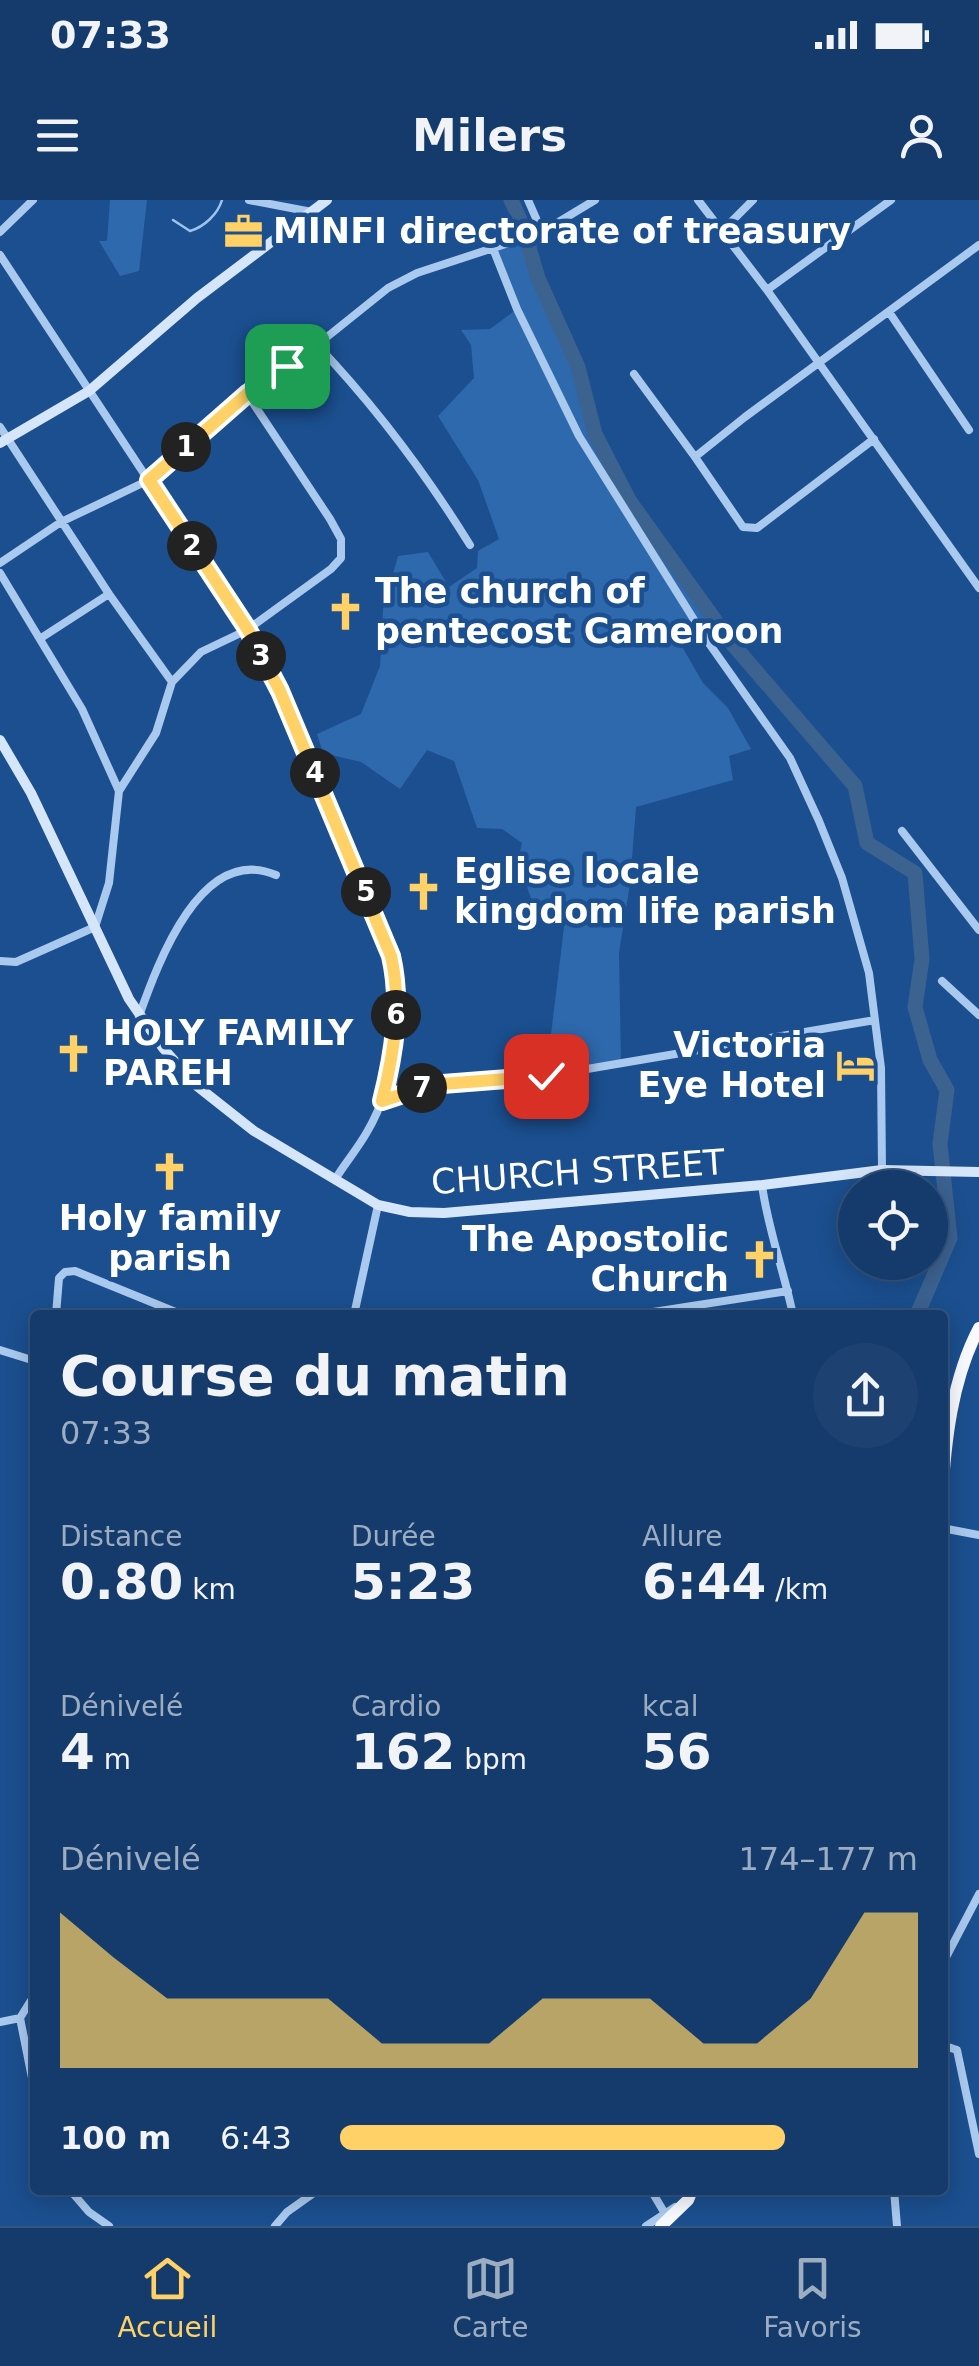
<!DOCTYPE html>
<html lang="fr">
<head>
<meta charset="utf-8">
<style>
	body { margin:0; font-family:"DejaVu Sans",sans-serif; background:#1d4271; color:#f1f3f6; height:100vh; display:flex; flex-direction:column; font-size:38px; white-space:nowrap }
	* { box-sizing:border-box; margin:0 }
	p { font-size:32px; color:#9dadc1 }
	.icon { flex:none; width:55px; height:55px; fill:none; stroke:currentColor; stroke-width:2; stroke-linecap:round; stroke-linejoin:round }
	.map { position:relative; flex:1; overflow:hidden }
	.drawer { position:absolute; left:30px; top:1110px; width:918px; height:885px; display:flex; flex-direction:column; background:#143b6b; border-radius:10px; box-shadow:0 5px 25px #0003,0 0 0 2px #33557e }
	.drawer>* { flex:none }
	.buttons { position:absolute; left:838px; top:970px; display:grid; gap:20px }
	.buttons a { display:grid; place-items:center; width:110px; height:110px; border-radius:50%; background:#143b6b; box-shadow:0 5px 25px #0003,0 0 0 2px #33557e; font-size:50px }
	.pin { position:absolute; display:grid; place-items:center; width:85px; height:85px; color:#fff; margin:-42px; border-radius:20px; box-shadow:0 5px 15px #0006 }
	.km { position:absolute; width:50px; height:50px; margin:-25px; border-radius:50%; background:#222; color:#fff; font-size:28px; line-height:50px; text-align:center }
	.round { display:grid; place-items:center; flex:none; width:105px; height:105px; border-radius:52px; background:#1d4271 }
	.summary { display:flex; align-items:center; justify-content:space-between; height:170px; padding:0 30px }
	h1 { font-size:55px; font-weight:700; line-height:75px }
	.figures { display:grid; grid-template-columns:repeat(3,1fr); gap:15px; height:170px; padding:10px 30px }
	.figures div { display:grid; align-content:center }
	.figures b { font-size:50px; font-weight:700 }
	.figures small { font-size:28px; font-weight:400 }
	.figures p { font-size:28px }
	.chart { height:280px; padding:20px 30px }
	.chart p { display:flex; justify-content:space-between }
	.chart svg { width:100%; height:180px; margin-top:10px; fill:#ffd166; opacity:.7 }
	ul { padding:0 30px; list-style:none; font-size:32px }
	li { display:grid; grid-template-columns:160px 120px 1fr; align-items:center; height:75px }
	li i { height:25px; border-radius:12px; background:#ffd166 }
	.status { display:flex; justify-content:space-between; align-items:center; height:70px; padding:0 50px; background:#143b6b; direction:ltr }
	.status svg { height:28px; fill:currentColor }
	header { display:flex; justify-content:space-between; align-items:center; height:130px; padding:0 30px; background:#143b6b; font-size:45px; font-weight:700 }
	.tab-bar { display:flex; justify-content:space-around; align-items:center; height:140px; border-top:2px solid #33557e; background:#143b6b; font-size:28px; color:#9dadc1 }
	.tab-bar a { display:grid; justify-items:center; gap:5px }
	.tab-bar .active { color:#ffd166 }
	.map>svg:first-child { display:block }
</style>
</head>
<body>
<div class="status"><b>07:33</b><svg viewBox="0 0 49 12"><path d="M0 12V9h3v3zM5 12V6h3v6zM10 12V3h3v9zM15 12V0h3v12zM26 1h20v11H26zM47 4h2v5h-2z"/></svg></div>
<header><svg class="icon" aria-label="menu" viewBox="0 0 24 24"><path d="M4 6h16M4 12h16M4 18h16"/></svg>Milers<svg class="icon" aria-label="person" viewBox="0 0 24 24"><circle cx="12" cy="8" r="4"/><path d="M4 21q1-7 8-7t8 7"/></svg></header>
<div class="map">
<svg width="979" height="2026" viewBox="0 0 979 2026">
	<rect width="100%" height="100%" fill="#1b4f8f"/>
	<path fill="#2e69ad" d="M110,0H147L139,71L120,76L99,41H107Z
		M536,34L538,78L578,167L595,234L629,300L730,441L700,430L680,443L703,483L728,508L751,549L729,556L733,580L636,607L630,684L619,753L621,864L546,876L564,727L536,713L518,661L522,643L502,629L477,628L454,561L427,550L400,589L361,562L323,553L317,534L361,514L380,466L383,409L398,356L428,352L449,387L477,368L478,351L499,339L478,280L438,216L474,178L471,145L461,130L490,129L517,109L492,46Z"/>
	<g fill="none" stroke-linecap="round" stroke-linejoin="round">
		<path stroke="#9cc4f0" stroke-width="2.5" d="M173,20L190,31C204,27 218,14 222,0"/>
		<path stroke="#3c6290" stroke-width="15" d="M511,0L522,24L538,78L578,167L595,234L629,300L730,441L855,586L867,643L915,673L922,759L915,807L930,860L947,890L940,944L950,1038L917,1115"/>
		<path stroke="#a9c9ee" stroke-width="8" d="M249,0L312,12
			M528,0L542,32
			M698,0L767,90L979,388
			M722,31L753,0
			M0,32L33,0
			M492,46L517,109L579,236L708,442L790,558L819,621L842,678L869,773L881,868L882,970
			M0,55L247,430L280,491L391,756C404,811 396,883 367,932C358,948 346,962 336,978
			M767,90L891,0
			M889,112L969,230
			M317,145C375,206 426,274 470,345
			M634,174L695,257L745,217L979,45
			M0,227L109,394L172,482L156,533L119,591L109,683L95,727L16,762L0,761
			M695,257L743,327L757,328L874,239
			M0,363L61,322L149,280L247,194L317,145L388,88L417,73L542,32L595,0
			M0,373L82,509L119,591
			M41,438L109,394
			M172,482L201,452L247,430L331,369L341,358V339L330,319L247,194
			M902,631L979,730
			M942,781L979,815
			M139,816C158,763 201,643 276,675
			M382,901L431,885L546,876L875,820
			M762,985C768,1030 784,1071 793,1115
			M56,1115L59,1078L65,1072L75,1071L183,1115
			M354,1115L378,1005
			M634,1115L788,1091
			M0,1150L35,1161
			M942,1328L979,1335
			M942,1765L979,1694
			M35,1794L20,1818L35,1893
			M0,1822L20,1818
			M942,1845L957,1850L979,1954
			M70,1990L89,2012L109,2026
			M651,1990L664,2012
			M894,1990L897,2026
			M275,2026L287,2012L318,1990
			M646,2026L675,2007"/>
		<path stroke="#d6e6fa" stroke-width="10" d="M0,243L89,191L197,98L327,0
			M0,540L31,593L129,799L163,848L197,886L254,931L378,1005L410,1012L444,1013L762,985L882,970L979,972"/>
		<path stroke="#f8faff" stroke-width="12" d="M942,1299C945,1242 952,1179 979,1128
			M661,2026L688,2000L692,1990"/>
	</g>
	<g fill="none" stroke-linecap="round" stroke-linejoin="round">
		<defs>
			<path id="route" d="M287,166L247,194L149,280L248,430L280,491L391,756C402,804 394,853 382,901L430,885L546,876"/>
		</defs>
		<use href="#route" stroke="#fff" stroke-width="20"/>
		<use href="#route" stroke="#ffd166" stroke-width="12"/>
	</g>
	<defs>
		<symbol id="office-bare" viewBox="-9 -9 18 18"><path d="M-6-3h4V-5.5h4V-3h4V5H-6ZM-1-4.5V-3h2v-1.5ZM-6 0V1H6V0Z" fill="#ffd166" stroke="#1b4f8f" stroke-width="2.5" paint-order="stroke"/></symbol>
		<symbol id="church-bare" viewBox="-9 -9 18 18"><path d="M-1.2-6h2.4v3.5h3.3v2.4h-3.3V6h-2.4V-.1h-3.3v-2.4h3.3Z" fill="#ffd166" stroke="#1b4f8f" stroke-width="2.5" paint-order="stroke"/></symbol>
		<symbol id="hotel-bare" viewBox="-9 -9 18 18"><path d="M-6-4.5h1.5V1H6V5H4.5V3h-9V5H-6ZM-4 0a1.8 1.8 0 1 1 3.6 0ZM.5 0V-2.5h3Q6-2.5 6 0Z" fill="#ffd166" stroke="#1b4f8f" stroke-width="2.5" paint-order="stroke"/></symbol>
	</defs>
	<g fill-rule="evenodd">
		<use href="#office-bare" x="216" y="4" width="55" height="55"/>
		<use href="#church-bare" x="318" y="384" width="55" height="55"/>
		<use href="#church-bare" x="396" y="664" width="55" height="55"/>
		<use href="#church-bare" x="46" y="826" width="55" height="55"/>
		<use href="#hotel-bare" x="828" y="838" width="55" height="55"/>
		<use href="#church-bare" x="142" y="944" width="55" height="55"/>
		<use href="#church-bare" x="732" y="1032" width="55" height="55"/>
	</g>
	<g text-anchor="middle" stroke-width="9" stroke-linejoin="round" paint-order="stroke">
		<g font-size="35" font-weight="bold" fill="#fff" stroke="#1b4f8f" text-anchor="start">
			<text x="273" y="43">MINFI directorate of treasury</text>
			<text x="375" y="403">The church of<tspan x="375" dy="40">pentecost Cameroon</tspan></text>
			<text x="454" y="683">Eglise locale<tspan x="454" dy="40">kingdom life parish</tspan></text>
			<text x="103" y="845">HOLY FAMILY<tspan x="103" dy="40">PAREH</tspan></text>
			<text x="826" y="857" text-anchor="end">Victoria<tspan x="826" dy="40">Eye Hotel</tspan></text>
			<text x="170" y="1030" text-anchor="middle">Holy family<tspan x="170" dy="40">parish</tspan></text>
			<text x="729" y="1051" text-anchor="end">The Apostolic<tspan x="729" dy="40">Church</tspan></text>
		</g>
		<g font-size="35" fill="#fff" stroke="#1b4f8f">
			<text transform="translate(578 972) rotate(-4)" y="12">CHURCH STREET</text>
		</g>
	</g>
</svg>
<div class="buttons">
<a><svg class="icon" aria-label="locate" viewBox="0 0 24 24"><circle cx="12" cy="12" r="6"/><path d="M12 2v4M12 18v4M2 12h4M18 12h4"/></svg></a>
</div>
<div class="pin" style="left:287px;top:166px;background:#1e9e55"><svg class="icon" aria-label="arrive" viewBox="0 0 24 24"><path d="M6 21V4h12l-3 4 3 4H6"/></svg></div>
<div class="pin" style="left:546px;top:876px;background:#d93025"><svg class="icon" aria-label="check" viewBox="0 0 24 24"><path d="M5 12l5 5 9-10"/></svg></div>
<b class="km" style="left:186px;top:247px">1</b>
<b class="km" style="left:192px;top:346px">2</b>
<b class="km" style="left:261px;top:456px">3</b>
<b class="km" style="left:315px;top:573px">4</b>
<b class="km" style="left:366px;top:692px">5</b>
<b class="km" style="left:396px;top:815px">6</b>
<b class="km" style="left:422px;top:888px">7</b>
<section class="drawer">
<div class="summary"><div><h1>Course du matin</h1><p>07:33</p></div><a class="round"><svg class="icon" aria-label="share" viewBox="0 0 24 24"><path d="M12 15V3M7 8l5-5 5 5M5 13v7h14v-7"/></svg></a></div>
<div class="figures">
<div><p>Distance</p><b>0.80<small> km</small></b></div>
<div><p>Durée</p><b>5:23</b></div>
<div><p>Allure</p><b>6:44<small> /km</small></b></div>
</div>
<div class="figures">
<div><p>Dénivelé</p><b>4<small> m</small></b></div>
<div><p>Cardio</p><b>162<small> bpm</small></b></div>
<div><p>kcal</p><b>56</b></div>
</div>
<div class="chart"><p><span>Dénivelé</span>174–177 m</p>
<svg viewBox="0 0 160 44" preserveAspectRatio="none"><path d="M0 44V6L10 17L20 27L30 27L40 27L50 27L60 38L70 38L80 38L90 27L100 27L110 27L120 38L130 38L140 27L150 6L160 6V44z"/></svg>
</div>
<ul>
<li><b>100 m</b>6:43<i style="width:77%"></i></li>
</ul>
</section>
</div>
<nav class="tab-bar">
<a class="active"><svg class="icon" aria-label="home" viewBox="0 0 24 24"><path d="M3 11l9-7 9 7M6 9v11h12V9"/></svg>Accueil</a>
<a><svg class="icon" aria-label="map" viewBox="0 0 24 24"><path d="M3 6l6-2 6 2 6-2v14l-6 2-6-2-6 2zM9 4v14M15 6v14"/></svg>Carte</a>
<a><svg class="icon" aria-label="saved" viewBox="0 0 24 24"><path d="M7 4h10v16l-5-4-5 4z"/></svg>Favoris</a>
</nav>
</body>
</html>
